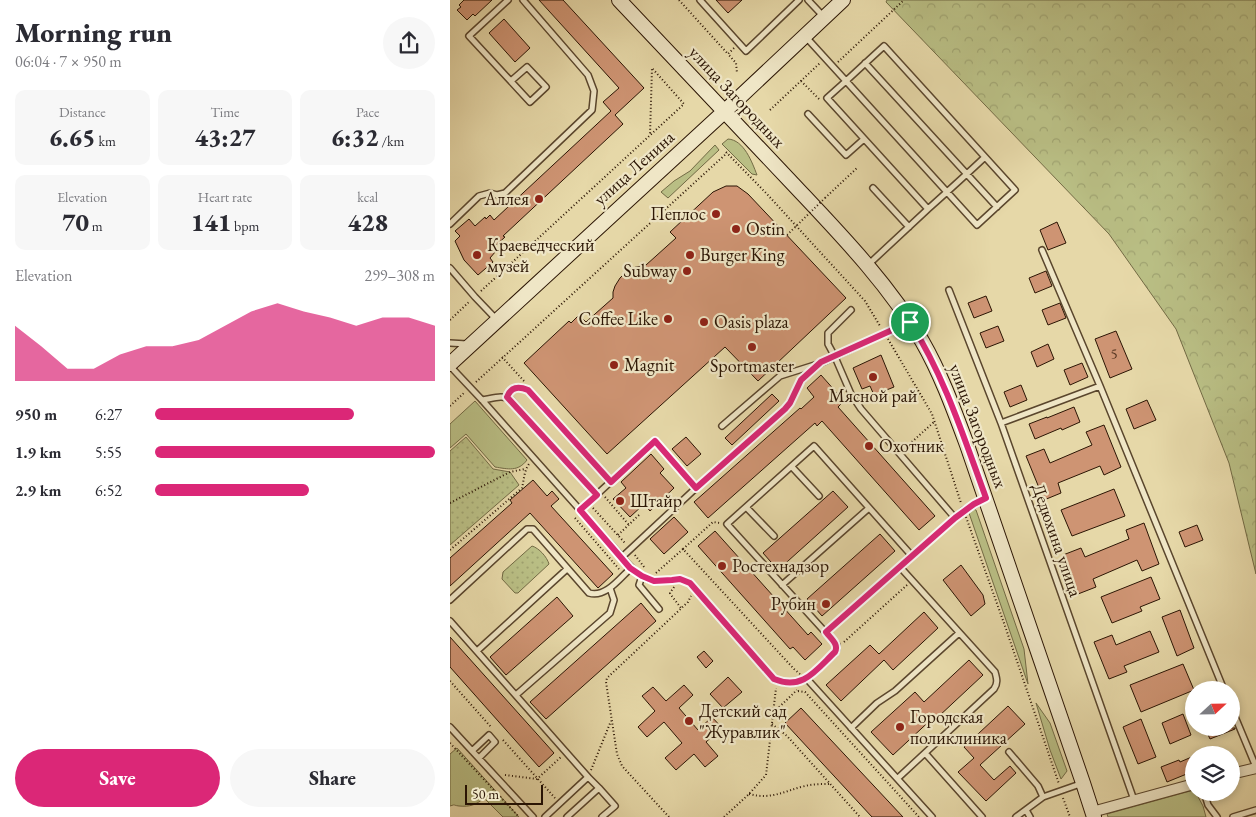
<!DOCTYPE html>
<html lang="en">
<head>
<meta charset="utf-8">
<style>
	body { margin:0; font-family:"EB Garamond",serif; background:#f7f7f7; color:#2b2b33; height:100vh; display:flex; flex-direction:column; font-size:19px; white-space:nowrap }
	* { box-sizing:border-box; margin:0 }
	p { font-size:16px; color:#7c7c81 }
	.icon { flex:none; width:28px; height:28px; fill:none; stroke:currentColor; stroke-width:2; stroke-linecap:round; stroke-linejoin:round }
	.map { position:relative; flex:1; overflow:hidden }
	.panel { display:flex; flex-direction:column; background:#fff; width:450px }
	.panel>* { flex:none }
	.needle { width:32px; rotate:68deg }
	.buttons { position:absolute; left:735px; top:681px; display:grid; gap:10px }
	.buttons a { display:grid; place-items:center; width:55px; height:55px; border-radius:50%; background:#fff; box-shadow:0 2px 8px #0003; font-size:25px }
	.scale { position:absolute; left:15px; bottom:12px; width:78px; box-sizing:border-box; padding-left:5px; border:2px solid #2b1504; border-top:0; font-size:14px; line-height:18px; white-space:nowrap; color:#2b1504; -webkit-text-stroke:4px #efe6c6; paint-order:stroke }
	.pin { position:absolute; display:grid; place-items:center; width:42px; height:42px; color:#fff; margin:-21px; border:2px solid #fff; border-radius:50%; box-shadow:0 1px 5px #0007 }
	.round { display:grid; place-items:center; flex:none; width:52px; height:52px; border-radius:26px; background:#f7f7f7 }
	.headline { display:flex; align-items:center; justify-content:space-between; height:85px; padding:0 15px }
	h1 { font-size:28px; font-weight:800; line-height:38px }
	.metrics { display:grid; grid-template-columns:repeat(3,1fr); gap:8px; height:85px; padding:5px 15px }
	.metrics div { display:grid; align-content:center; border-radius:10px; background:#f7f7f7; text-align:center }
	.metrics b { font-size:25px; font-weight:800 }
	.metrics small { font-size:14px; font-weight:400 }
	.metrics p { font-size:14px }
	.chart { height:140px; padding:10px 15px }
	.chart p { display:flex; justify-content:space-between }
	.chart svg { width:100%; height:90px; margin-top:5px; fill:#db2777; opacity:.7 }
	.action { display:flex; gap:10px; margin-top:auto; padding:10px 15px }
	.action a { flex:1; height:58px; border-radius:30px; background:#db2777; color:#fff; font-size:20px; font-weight:800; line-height:58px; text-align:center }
	.action a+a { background:#f7f7f7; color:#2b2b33 }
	ul { padding:0 15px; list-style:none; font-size:16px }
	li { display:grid; grid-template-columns:80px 60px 1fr; align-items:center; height:38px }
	li i { height:12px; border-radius:6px; background:#db2777 }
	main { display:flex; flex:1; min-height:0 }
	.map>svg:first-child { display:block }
</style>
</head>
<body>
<main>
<section class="panel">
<div class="headline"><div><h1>Morning run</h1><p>06:04 · 7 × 950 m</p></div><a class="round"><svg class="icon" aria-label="share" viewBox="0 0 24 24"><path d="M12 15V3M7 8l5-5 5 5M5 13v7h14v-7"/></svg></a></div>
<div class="metrics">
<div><p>Distance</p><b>6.65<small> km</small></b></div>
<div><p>Time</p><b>43:27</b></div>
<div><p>Pace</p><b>6:32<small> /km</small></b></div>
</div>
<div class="metrics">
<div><p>Elevation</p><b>70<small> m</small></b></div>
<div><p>Heart rate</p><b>141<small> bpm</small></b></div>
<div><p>kcal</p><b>428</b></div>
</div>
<div class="chart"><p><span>Elevation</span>299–308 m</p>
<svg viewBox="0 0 160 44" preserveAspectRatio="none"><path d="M0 44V17L10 27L20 38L30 38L40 31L50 27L60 27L70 24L80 17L90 10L100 6L110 10L120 13L130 17L140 13L150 13L160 17V44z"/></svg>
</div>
<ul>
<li><b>950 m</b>6:27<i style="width:71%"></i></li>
<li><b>1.9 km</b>5:55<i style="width:100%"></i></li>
<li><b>2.9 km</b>6:52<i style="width:55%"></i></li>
</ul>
<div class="action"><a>Save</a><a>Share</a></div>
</section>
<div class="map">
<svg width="806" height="817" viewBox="0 0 806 817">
	<defs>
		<pattern id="forest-crowns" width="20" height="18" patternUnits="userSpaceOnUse" patternTransform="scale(1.25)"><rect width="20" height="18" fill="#b9be84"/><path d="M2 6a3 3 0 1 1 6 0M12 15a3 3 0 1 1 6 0" fill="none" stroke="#9fa270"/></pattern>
		<pattern id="park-dots" width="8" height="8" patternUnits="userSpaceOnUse" patternTransform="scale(1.25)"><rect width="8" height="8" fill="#b9be84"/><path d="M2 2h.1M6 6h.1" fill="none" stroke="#9fa270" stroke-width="1.8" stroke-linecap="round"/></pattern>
	</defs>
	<rect width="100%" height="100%" fill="#e6d8a8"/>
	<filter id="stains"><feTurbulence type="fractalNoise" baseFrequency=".004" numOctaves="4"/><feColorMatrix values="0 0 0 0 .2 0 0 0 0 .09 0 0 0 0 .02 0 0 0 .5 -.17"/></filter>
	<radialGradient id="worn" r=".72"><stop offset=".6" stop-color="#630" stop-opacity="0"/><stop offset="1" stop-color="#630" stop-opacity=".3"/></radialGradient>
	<path fill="#b9be84" stroke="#726a44" d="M278,139C294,140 302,162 307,175L302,174L272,144Z
		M265,145L269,150L218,198L211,192L224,181L240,171Z
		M25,401L77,460C68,472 58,469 45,467L16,434L0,448V424Z
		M523,509L526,510L574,649L578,684L519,513Z
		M586,703L600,723L617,771L611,779L600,750Z
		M7,748L69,817H53L34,798C26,805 20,807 9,806C1,805 7,804 0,806V754Z
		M744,790V792L746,793L753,806L756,817H658L657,814Z"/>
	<path fill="url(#forest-crowns)" stroke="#726a44" d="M437,0H806V574L779,463L726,329L659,234L436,2Z"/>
	<path fill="url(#park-dots)" stroke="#726a44" d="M16,437L43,469L60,472L69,485L0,545V451Z
		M82,546C89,548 97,557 99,564L70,591L68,593H65L52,579L53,572Z"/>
	<path fill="#ce9473" stroke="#2b1504" d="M14,0H42L25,16L23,14L17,20L7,10L11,7L9,5Z
		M89,0H113L194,88L165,115L173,124L53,236L55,237L43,248L46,251L40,258L43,262L28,275L14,260L5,241L10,236L5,231L19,219L25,226L35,217L36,219L40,215L44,220L161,111L153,102L169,88Z
		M266,0H292L278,13Z
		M54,19L80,48L65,62L39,33Z
		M276,186H287L298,194L396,298L308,381L275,347L157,454L74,363L119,321L121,323L129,315L136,322L163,298V292L165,286L170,278L176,272L182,268L196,265L226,238L220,232L263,192Z
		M607,222L616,243L598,250L590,230Z
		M596,271L602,286L585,293L579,278Z
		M536,296L542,311L524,318L518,303Z
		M610,303L616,318L598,325L592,310Z
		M548,326L554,341L536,348L530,333Z
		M666,331L682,369L660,378L645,339Z
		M598,344L604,359L587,367L581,352Z
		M431,355L444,387L424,395L420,386L412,389L403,368Z
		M632,363L638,377L620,385L614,370Z
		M371,375L394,401L388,407L485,516L469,530L372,421L367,426L365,423L258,518L244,502L350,408L351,409L364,397L357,388Z
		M571,385L577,400L560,407L554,392Z
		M322,394L329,401L282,445L275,438Z
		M697,400L706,420L684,429L676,409Z
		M624,407L630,422L612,430L611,428L585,439L579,424L597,417V418Z
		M654,425L671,467L654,475L650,466L608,483L611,493L594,500L576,456L594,449L600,463L642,445L636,432Z
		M236,437L251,454L237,466L222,449Z
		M201,454L214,469L210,473L224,488L200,511L194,504L180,517L163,499L176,488L171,482Z
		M83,480L97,496L102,491L109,499L101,506L163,574L148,588L80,513L0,586V558L62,503L60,500Z
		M664,489L675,516L622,536L611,510Z
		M383,491L398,507L328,570L313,553Z
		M224,517L238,532L214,554L200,539Z
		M694,523L709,564L692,571L687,560L643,579L646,587L628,594L613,555L631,548L635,557L679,539L676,530Z
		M747,525L753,540L735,547L729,532Z
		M265,531L358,635L361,632L372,644L355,660L343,647L340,649L248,546Z
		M430,534L445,551L372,616L357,599Z
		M511,565L533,595L535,604L521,616L493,580Z
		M701,577L710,599L690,607L692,611L662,623L651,597Z
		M107,597L123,616L56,675L40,657Z
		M191,603L206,621L96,719L80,702Z
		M730,610L744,648L727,656L712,617Z
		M474,612L488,628L443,670L434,660L391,701L376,685L420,645L429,654Z
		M700,631L709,652L674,666L677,672L659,679L644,642L662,635L666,645Z
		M0,637L104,753L89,767L0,667Z
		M254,651L263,661L256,668L247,657Z
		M519,660L533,675L488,717L486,715L443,755L421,732L465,692L474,702Z
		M733,664L744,690L691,712L680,685Z
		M278,677L292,692L273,708L260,694Z
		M234,685L243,695L229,708L248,730L262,717L272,728L256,742L268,756L255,767L244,754L226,770L215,758L232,743L214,722L197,737L188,727L205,711L192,696L203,687L216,701Z
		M558,706L575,724L530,765L544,780L560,766L566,773L536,801L508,772L524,758L514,747Z
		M351,708L453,817H422L335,723Z
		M733,714L741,735L720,744L712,723Z
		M691,719L706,757L688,764L673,727Z
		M755,728H785V729L760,739Z
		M744,756V771L717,782L711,767L729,760L730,762Z"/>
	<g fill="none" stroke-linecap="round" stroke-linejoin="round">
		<defs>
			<path id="lane" d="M58,0L19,36L80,102L96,87L77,67L61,81
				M250,0L296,51L349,0
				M358,0L374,17
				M355,36L396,81L377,98L478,209L419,264
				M415,63L547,207
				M358,114L396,155L414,139
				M423,188L459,227
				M478,209C497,192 516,175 535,157L434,46L396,81L527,225L565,190L535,157
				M0,224L29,196L40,193L47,195L55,193L142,110L144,91L138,75L73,0
				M592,250L650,386L774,690
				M0,268L25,297L47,320
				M499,290L551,423L684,800
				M401,310L378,333V344L385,357L401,394L411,409L505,518
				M459,322L371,363L351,381L340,403L335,409L246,488L172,557C180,567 191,578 204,581C212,582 221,579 229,579C233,579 236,582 240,583L324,679C353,691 366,671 385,653L387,649V645L277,524L364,446L462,556
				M0,343L17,344
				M0,366L32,400L172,557
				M57,397C61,387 68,386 78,390L161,482
				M32,400C41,399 53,394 61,400L147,495
				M551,423L650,386
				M272,426L330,376L368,364
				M342,467L369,496
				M296,507L324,536
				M130,510L205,441L246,488
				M192,576L189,585L209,609
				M332,585L419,508
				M0,600L77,529H83L139,593C156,598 170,578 181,568
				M0,621L138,777L95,817
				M376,632L505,518L514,510L534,500
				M27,651L117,569
				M357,679L482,817
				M66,695L160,613L164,600L160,588
				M781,707L806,767
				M0,727L83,817
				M401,728L427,703L445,691L509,633
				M22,751L39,735L45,742L29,758
				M559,752L588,786L593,797
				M475,753L532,817
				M448,778L544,689C548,683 547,679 545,672L450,567
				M149,788L165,806L152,817
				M754,792L758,805L767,817
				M576,810L580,817
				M117,817L149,788L138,777
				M566,817L593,797L633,783
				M783,817L806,810"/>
			<path id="street" d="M781,774L806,768
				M642,812L744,784"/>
			<path id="secondary" d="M169,0C227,61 285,123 343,184C389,233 438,283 472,341C491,374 504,410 517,445L633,783L644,817
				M0,364L275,111L393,0"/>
		</defs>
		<use href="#lane" stroke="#5a462d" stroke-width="8"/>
		<use href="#street" stroke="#5a462d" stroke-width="12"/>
		<use href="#secondary" stroke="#2b1504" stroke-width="16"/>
		<path stroke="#2b1504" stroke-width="2" stroke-dasharray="1 2.5" stroke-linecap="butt" d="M229,0L278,54
			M284,48L278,54L286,63L287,73
			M388,62L454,0
			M351,81L369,99
			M320,110L370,63
			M276,152L316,193L415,301L430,326
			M375,198L407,168
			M31,291L234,104L202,68L200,135
			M0,320L20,301
			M438,339L482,414L511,503
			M52,357L74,381
			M26,382L277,153
			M0,406L15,392
			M454,449L484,422
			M155,497L179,525
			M0,503L60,472L75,469
			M143,508L175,543
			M516,517L555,626L609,784
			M125,518L169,569
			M168,535L189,515
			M233,549L263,522L270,523
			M0,550L72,488C74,480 74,471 79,464
			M185,555L194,567
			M206,573L233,549L344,669L350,674
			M224,587L220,593L221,595L231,608
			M394,642L457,585
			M0,681L41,727
			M348,691L355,692L469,817
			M324,712L347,690
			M322,724L337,736L410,817
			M53,740L105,798
			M0,743L69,817
			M141,770L161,721
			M55,775L87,779L111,757
			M299,794C322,800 334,791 355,786C363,784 372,784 380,784
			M613,798L620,817
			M219,817L172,766L167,754L156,682L157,678L238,602L241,596
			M274,817L299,794L316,775L326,688"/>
		<use href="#lane" stroke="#efe6c6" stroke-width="5"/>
		<use href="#street" stroke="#efe6c6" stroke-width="10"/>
		<use href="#secondary" stroke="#efe6c6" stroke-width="14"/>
		<path stroke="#2b1504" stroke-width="2" stroke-dasharray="1 2.5" stroke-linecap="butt" d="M337,235L375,198"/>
	</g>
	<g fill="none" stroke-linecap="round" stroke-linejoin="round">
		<defs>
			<path id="route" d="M460,322C495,377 514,438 536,498L524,504L505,518L376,632C381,639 389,644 385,652C366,670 353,691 324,679L240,583L230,579L222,580L204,581L192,576L180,568L130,510L147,495L57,397C61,387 68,386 78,390L161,482L205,441L246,488L335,409L340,403L351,380L371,362Z"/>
		</defs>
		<use href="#route" stroke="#fff" stroke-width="10"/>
		<use href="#route" stroke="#db2777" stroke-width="6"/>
	</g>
	<g fill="#8f2418" stroke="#efe6c6" stroke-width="2">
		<circle cx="89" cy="199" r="5"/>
		<circle cx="266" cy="214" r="5"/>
		<circle cx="286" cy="229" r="5"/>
		<circle cx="27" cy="255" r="5"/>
		<circle cx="240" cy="255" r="5"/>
		<circle cx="237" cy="271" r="5"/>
		<circle cx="218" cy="319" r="5"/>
		<circle cx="254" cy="322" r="5"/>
		<circle cx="302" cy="347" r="5"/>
		<circle cx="164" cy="365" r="5"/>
		<circle cx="423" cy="377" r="5"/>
		<circle cx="419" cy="446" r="5"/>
		<circle cx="170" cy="501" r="5"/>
		<circle cx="272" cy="566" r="5"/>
		<circle cx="376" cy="604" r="5"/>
		<circle cx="239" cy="721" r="5"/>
		<circle cx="450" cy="727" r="5"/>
	</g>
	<g text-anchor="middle" stroke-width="4.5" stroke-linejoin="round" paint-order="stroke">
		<g font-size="15" fill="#543520">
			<text x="664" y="359">5</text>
		</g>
		<g font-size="18" fill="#2b1504" stroke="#efe6c6">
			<text transform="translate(287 97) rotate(47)" y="6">улица Загородных</text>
			<text transform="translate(184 168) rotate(-42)" y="6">улица Ленина</text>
			<text transform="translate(528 426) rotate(69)" y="6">улица Загородных</text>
			<text transform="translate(607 540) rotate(71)" y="6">Дедюхина улица</text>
		</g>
		<g font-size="18" fill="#2b1504" stroke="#efe6c6" text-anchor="start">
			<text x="79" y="205" text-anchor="end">Аллея</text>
			<text x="256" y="220" text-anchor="end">Пеплос</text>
			<text x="296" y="235">Ostin</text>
			<text x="37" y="251">Краеведческий<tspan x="37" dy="21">музей</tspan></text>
			<text x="250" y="261">Burger King</text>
			<text x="227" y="277" text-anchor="end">Subway</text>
			<text x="208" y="325" text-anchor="end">Coffee Like</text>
			<text x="264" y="328">Oasis plaza</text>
			<text x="174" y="371">Magnit</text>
			<text x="302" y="372" text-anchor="middle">Sportmaster</text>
			<text x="423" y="402" text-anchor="middle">Мясной рай</text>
			<text x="429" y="452">Охотник</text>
			<text x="180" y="507">Штайр</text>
			<text x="282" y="572">Ростехнадзор</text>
			<text x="366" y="610" text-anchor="end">Рубин</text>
			<text x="249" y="717">Детский сад<tspan x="249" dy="21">"Журавлик"</tspan></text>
			<text x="460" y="723">Городская<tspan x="460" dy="21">поликлиника</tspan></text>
		</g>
	</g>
	<rect width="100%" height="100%" filter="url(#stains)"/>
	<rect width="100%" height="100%" fill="url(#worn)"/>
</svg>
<div class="buttons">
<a><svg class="needle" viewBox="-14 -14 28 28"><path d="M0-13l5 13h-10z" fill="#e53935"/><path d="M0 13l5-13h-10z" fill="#7c7c81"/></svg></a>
<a><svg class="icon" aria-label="layers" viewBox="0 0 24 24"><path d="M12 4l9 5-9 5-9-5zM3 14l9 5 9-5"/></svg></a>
</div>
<div class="scale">50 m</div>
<div class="pin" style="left:460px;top:322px;background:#1e9e55"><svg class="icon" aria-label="arrive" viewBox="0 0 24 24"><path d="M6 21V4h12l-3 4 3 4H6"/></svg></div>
</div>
</main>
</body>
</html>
